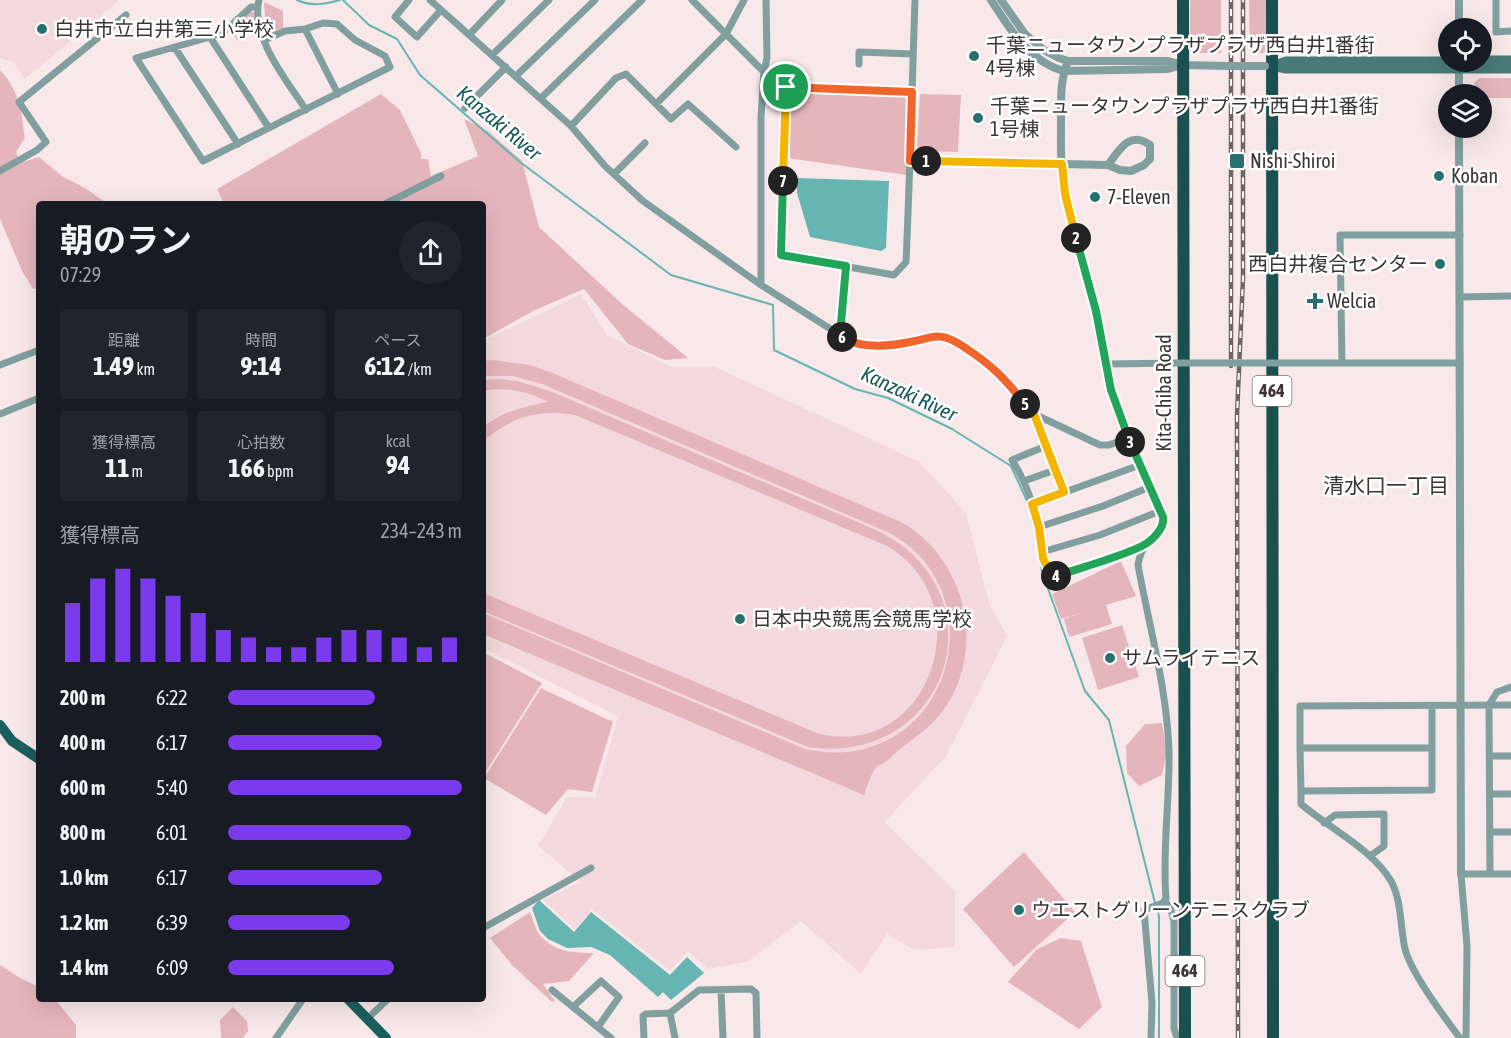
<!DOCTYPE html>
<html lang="ja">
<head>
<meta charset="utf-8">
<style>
	body { margin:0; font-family:"Asap Condensed","Noto Sans JP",sans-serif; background:#20242c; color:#f1f3f6; height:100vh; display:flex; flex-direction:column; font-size:22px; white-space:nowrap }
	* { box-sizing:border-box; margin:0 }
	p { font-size:20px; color:#9ea1a6 }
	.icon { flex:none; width:33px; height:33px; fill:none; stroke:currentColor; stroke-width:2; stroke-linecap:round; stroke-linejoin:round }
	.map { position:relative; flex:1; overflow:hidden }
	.details { position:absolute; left:36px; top:201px; width:450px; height:801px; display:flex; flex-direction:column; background:#171b24; border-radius:6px; box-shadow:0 6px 24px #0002 }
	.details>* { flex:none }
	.controls { position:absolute; left:1438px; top:18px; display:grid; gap:12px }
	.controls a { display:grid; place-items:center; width:54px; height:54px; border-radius:50%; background:#171b24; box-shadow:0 6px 24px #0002; font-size:30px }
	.pin { position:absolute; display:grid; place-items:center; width:51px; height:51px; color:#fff; margin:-26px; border:3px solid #fff; border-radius:50%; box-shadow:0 2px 6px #0007 }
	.km { position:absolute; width:30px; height:30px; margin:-15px; border-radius:50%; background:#222; color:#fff; font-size:16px; line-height:30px; text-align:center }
	.round { display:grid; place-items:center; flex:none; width:63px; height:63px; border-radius:32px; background:#20242c }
	.summary { display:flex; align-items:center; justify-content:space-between; height:102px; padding:0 24px }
	h1 { font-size:33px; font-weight:700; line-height:45px }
	.figures { display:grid; grid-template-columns:repeat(3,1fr); gap:9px; height:102px; padding:6px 24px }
	.figures div { display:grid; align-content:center; border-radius:6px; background:#20242c; text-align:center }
	.figures b { font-size:26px; font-weight:700 }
	.figures small { font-size:16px; font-weight:400 }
	.figures p { font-size:16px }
	.chart { height:168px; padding:12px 24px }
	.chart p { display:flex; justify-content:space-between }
	.chart svg { width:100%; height:108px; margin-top:6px; stroke:#7c3aed; stroke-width:6 }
	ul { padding:0 24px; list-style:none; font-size:20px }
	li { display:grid; grid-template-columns:96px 72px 1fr; align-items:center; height:45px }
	li i { height:15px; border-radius:8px; background:#7c3aed }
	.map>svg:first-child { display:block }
</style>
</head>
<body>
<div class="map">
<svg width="1511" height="1038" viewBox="0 0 1511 1038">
	<rect width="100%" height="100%" fill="#f9e8ea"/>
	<path fill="#f3d9dd" d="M0,0H120L25,79L13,62L0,58Z
		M581,294L607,335L672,367H715L920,462L966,513L989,603L1007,636L946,756L885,822L955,891V947L914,950L887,934L861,974L801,921L747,962L708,969L688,951L670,971L592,909L575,929L543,900L581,882L538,846L567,797L595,798L618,716L483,648V341Z"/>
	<path fill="#e5b5bc" d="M1190,0H1221V53H1192L1190,50Z
		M1249,0H1267V49L1263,53H1250Z
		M264,2L283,11V28L268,34L266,31Z
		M250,12H253L255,15L256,28L238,41L231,31Z
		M0,70C20,91 21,111 25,138L16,152L20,163L39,157L62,176L85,188L108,204H39V288L33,289L22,271L0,219Z
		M1479,78H1511V98H1482V94H1474V83Z
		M794,90L905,94L909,99L906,175L787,158L790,94Z
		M381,94L400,110L421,153V159H428L431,176L478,156L464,119L488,131L522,161L539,227L621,303L688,358L665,360L628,344L584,289L533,311L483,339V204H224L217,189Z
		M920,94L961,95L958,152L924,151L917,147Z
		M493,360L530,365L550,372L901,522C966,558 988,651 942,712C927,732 905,743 889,759C884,764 877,765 874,770C870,777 867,787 864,795L483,634V613L805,749C825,753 844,754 864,749C935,731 969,650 939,585C928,561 909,542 885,531L542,384L513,376H483V361Z
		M501,379L517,381L550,391L874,529C1005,589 950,768 808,747L483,611V593L817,733C929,763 984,602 887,546L575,415C537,409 512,417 483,441V427C504,411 523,407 548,402C529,392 505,386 483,391V380Z
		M1121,561L1136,596L1106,605L1112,624L1069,637L1064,619L1083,612L1061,619L1052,594Z
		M1122,625L1139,677L1098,690L1082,638Z
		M483,652L542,683L483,776Z
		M541,688L613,722L592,792L568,789L546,815L484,778Z
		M1162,723L1167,751L1162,775L1139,786L1127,773L1126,746L1145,724Z
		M1024,852L1075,912L1014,967L963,909Z
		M530,912C533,919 535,930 540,935C554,952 574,953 594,953L569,981L543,984L555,1001L552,1002L512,965L490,938Z
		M1061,938L1081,941L1102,1007L1079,1029L1008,982L1037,949Z
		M0,965L22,979L39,987V999H55L76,1025V1038H0Z
		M233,1007L247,1021L248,1031L243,1038H221L220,1020Z"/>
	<path fill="#66b5b3" d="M797,178L889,181L886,248L881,251L810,237L797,193Z
		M539,900L574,932L591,912L670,975L687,957L704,973L671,1000L663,992L658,997L610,955L591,947L567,948L548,939L540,931L532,908Z"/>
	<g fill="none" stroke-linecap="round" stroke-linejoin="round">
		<path stroke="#66b5b3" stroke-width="2" d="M297,0C312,7 325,4 340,0
			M343,0L369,25L397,39L420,75L520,162L671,275L773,305L774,350L855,389L888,398L952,429L1011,466L1032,512
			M1033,517L1042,572L1085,691L1109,720L1155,903
			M1157,908L1159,916V1038"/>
		<path stroke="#809f9e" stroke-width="7" d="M259,0C250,36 287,81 306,110
			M409,0L395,17L417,37L441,10
			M430,0L571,126L605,166L643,201L761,285L840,335L851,342L877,346L898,345L936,336L946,337L988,363L1000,373L1034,414L1100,445H1109L1128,438
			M692,0L764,72
			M1496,0V32L1511,31
			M257,7H251L226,30L210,37L136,58L203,161L390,67L385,56L355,40L337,24L323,23L305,29L285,31L264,40
			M305,29L338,94
			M469,35L502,0
			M210,37L269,128
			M175,48L238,144
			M492,55L549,0
			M859,64V52L913,54
			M516,76L595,0
			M912,92L786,87L781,255L894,275L906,262C910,175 912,87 915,0
			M541,98L642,0
			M656,104L671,119L688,104L736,147
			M465,108L506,67
			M571,126L616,78L626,74L656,104L726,34L744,0
			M910,161L1062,164
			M0,171L37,150L46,142L19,102L126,15
			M614,174L645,143
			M385,204L441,176
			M761,285V117L764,72L767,58L766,0
			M1460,297L1511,296
			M840,335L846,266
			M1277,363H1460
			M1342,363L1340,235H1460
			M0,365L39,350
			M0,414L39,398
			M1034,414L1064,493
			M1046,446L1012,460C1025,480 1033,503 1039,527C1043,547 1042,557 1052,577L1144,545
			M1024,481L1055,470
			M1032,504L1140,465
			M1039,527L1103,506L1150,487
			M1042,552L1100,535L1160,511
			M1432,706V790L1301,791V804C1329,828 1372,849 1391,881C1402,901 1400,927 1405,949C1411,973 1444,1017 1460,1038
			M1300,748L1301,791
			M1432,748H1300V706L1511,705
			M1490,756H1511
			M1490,794H1511
			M1324,823L1335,815L1384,814V846L1370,856
			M1490,832H1511
			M1490,874L1489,705L1497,692L1511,687
			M1165,901L1171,910L1174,921V1028L1176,1035L1181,1038
			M483,928L591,868
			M552,990L611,1038
			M721,990L723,1038
			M573,1007L601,981L619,997L598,1027
			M670,1013L675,1038
			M367,1019L388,999
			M276,1038L303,999
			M644,1038L643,1016L646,1014L670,1013L699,990L751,989L756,993L757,1038
			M1151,1038L1152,1003L1144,910L1163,903L1166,898C1162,849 1170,800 1169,751C1167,688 1149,626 1138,565C1142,540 1155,542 1164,523L1163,517C1141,467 1116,418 1107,364L1179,363
			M1466,1038L1467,946L1461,874H1511"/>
		<path stroke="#809f9e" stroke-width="8" d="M991,0C1010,29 1028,60 1063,71L1168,69L1182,65
			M1001,0L1025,34L1044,50L1059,58L1068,61H1168L1183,65L1228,66
			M1459,28V0
			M1068,61C1060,80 1061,99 1061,120C1061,144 1060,169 1064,193C1074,251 1100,305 1107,364
			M1459,62V94
			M1459,128L1461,874
			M1062,164L1108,165L1120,170L1131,171L1144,165L1150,159V145C1130,130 1119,150 1108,165"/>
		<path stroke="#497a78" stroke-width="9" d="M1482,60H1511
			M1272,66L1286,69H1511
			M1272,66L1286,61H1449"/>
		<path stroke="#1a5f5e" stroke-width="10" d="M0,725L12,741L39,759
			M348,999L386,1038"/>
		<path stroke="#1a5150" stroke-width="12" d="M1183,0L1185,1038
			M1272,0L1273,1038"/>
		<defs>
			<path id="rail" d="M1231,366V0
				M1238,1038L1237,415L1243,278V0"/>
		</defs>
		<use href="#rail" stroke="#6f6567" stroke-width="4.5"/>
		<use href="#rail" stroke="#fff" stroke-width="2" stroke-dasharray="7" stroke-linecap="butt"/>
		<path stroke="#809f9e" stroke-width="7" d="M1179,363H1277"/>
		<path stroke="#809f9e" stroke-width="8" d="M1228,66H1265"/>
	</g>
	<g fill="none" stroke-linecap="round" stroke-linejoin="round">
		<defs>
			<path id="split-1" d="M786,87L912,92L910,161H926"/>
			<path id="split-2" d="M926,161L1062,164L1065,194L1076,238"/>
			<path id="split-3" d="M1076,238L1096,311L1111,390L1130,442"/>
			<path id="split-4" d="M1056,576C1083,567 1117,558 1142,546C1152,541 1165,528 1163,517L1130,442"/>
			<path id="split-5" d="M1025,404L1034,414L1064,492L1032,504L1039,527L1043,558L1052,577L1056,576"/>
			<path id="split-6" d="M842,337C863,350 892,346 915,341C925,339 936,334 947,338C954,340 961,345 967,349C993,366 1006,380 1025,404"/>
			<path id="split-7" d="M783,181L781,255L846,266L840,335L842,337"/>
			<path id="split-8" d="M783,181L786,87"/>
		</defs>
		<use href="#split-1" stroke="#fff" stroke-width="12"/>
		<use href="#split-2" stroke="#fff" stroke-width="12"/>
		<use href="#split-3" stroke="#fff" stroke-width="12"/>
		<use href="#split-4" stroke="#fff" stroke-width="12"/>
		<use href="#split-5" stroke="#fff" stroke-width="12"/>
		<use href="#split-6" stroke="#fff" stroke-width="12"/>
		<use href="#split-7" stroke="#fff" stroke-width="12"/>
		<use href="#split-8" stroke="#fff" stroke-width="12"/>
		<use href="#split-1" stroke="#f0652b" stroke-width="8"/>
		<use href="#split-2" stroke="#f5b400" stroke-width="8"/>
		<use href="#split-3" stroke="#22a559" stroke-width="8"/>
		<use href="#split-4" stroke="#22a559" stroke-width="8"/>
		<use href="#split-5" stroke="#f5b400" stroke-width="8"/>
		<use href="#split-6" stroke="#f0652b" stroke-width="8"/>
		<use href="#split-7" stroke="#22a559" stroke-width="8"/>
		<use href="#split-8" stroke="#f5b400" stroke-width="8"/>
	</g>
	<g fill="#267170" stroke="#fff" stroke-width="2">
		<circle cx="42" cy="29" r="6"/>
		<circle cx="974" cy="56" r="6"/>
		<circle cx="978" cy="118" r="6"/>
		<rect x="1229" y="153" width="16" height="16" rx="3"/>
		<circle cx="1439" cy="176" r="6"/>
		<circle cx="1095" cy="197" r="6"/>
		<circle cx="1440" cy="264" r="6"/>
		<path d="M1312 292h6v6h6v6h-6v6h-6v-6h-6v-6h6z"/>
		<circle cx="740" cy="619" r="6"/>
		<circle cx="1110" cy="658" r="6"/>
		<circle cx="1019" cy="910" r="6"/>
	</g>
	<g text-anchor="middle" stroke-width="5" stroke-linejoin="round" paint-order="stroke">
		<g fill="#fff" stroke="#767272" stroke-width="1.5">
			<rect x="1252.5" y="376" width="39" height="30" rx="4.5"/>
			<rect x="1165.5" y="956" width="39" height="30" rx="4.5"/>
		</g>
		<g font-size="18" font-weight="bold" fill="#3c3536">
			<text x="1272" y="397">464</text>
			<text x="1185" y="977">464</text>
		</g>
		<g font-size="20" fill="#3c3536" stroke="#fff" text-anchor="start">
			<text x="54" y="36">白井市立白井第三小学校</text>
			<text x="986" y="52">千葉ニュータウンプラザプラザ西白井1番街<tspan x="986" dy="23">4号棟</tspan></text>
			<text x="990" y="113">千葉ニュータウンプラザプラザ西白井1番街<tspan x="990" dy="23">1号棟</tspan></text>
			<text x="1250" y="168">Nishi-Shiroi</text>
			<text x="1451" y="183">Koban</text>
			<text x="1107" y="204">7-Eleven</text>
			<text x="1428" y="271" text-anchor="end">西白井複合センター</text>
			<text x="1327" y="308">Welcia</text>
			<text x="752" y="626">日本中央競馬会競馬学校</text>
			<text x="1122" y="665">サムライテニス</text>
			<text x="1031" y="917">ウエストグリーンテニスクラブ</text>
		</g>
		<g font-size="20" fill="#3c3536" stroke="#fff">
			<text transform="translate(1164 393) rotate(-90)" y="7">Kita-Chiba Road</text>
		</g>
		<g font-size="21" font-style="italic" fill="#175a59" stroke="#fff">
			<text transform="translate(499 123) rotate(40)" y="7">Kanzaki River</text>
			<text transform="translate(909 394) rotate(25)" y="7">Kanzaki River</text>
		</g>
		<g font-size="21" fill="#3c3536" stroke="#fff">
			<text x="1386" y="493">清水口一丁目</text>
		</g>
	</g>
</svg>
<div class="controls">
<a><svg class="icon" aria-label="locate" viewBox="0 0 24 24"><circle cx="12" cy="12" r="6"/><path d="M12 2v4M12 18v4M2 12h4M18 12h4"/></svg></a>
<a><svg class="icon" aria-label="layers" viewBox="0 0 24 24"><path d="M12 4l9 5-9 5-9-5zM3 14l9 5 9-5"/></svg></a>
</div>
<div class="pin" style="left:786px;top:87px;background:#1e9e55"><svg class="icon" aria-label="arrive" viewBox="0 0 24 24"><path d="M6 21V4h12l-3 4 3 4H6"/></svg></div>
<b class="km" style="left:926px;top:161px">1</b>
<b class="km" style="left:1076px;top:238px">2</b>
<b class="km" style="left:1130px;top:442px">3</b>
<b class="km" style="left:1056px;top:576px">4</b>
<b class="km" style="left:1025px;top:404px">5</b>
<b class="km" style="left:842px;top:337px">6</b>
<b class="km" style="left:783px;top:181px">7</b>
<section class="details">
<div class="summary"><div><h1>朝のラン</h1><p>07:29</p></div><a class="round"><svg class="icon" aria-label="share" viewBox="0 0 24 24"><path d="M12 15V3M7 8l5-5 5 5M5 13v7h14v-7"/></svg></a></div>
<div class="figures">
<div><p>距離</p><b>1.49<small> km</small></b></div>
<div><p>時間</p><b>9:14</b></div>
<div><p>ペース</p><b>6:12<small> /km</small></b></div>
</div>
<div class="figures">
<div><p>獲得標高</p><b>11<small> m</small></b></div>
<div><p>心拍数</p><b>166<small> bpm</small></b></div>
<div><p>kcal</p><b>94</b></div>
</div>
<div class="chart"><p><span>獲得標高</span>234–243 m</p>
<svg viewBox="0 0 160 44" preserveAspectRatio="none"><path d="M5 44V20M15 44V10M25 44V6M35 44V10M45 44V17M55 44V24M65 44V31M75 44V34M85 44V38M95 44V38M105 44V34M115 44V31M125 44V31M135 44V34M145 44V38M155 44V34"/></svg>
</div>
<ul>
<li><b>200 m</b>6:22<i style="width:63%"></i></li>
<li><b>400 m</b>6:17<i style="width:66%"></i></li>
<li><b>600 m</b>5:40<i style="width:100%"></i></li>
<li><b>800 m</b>6:01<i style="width:78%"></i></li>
<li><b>1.0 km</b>6:17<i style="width:66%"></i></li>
<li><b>1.2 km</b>6:39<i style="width:52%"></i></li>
<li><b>1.4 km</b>6:09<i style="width:71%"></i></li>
</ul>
</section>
</div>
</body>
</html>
